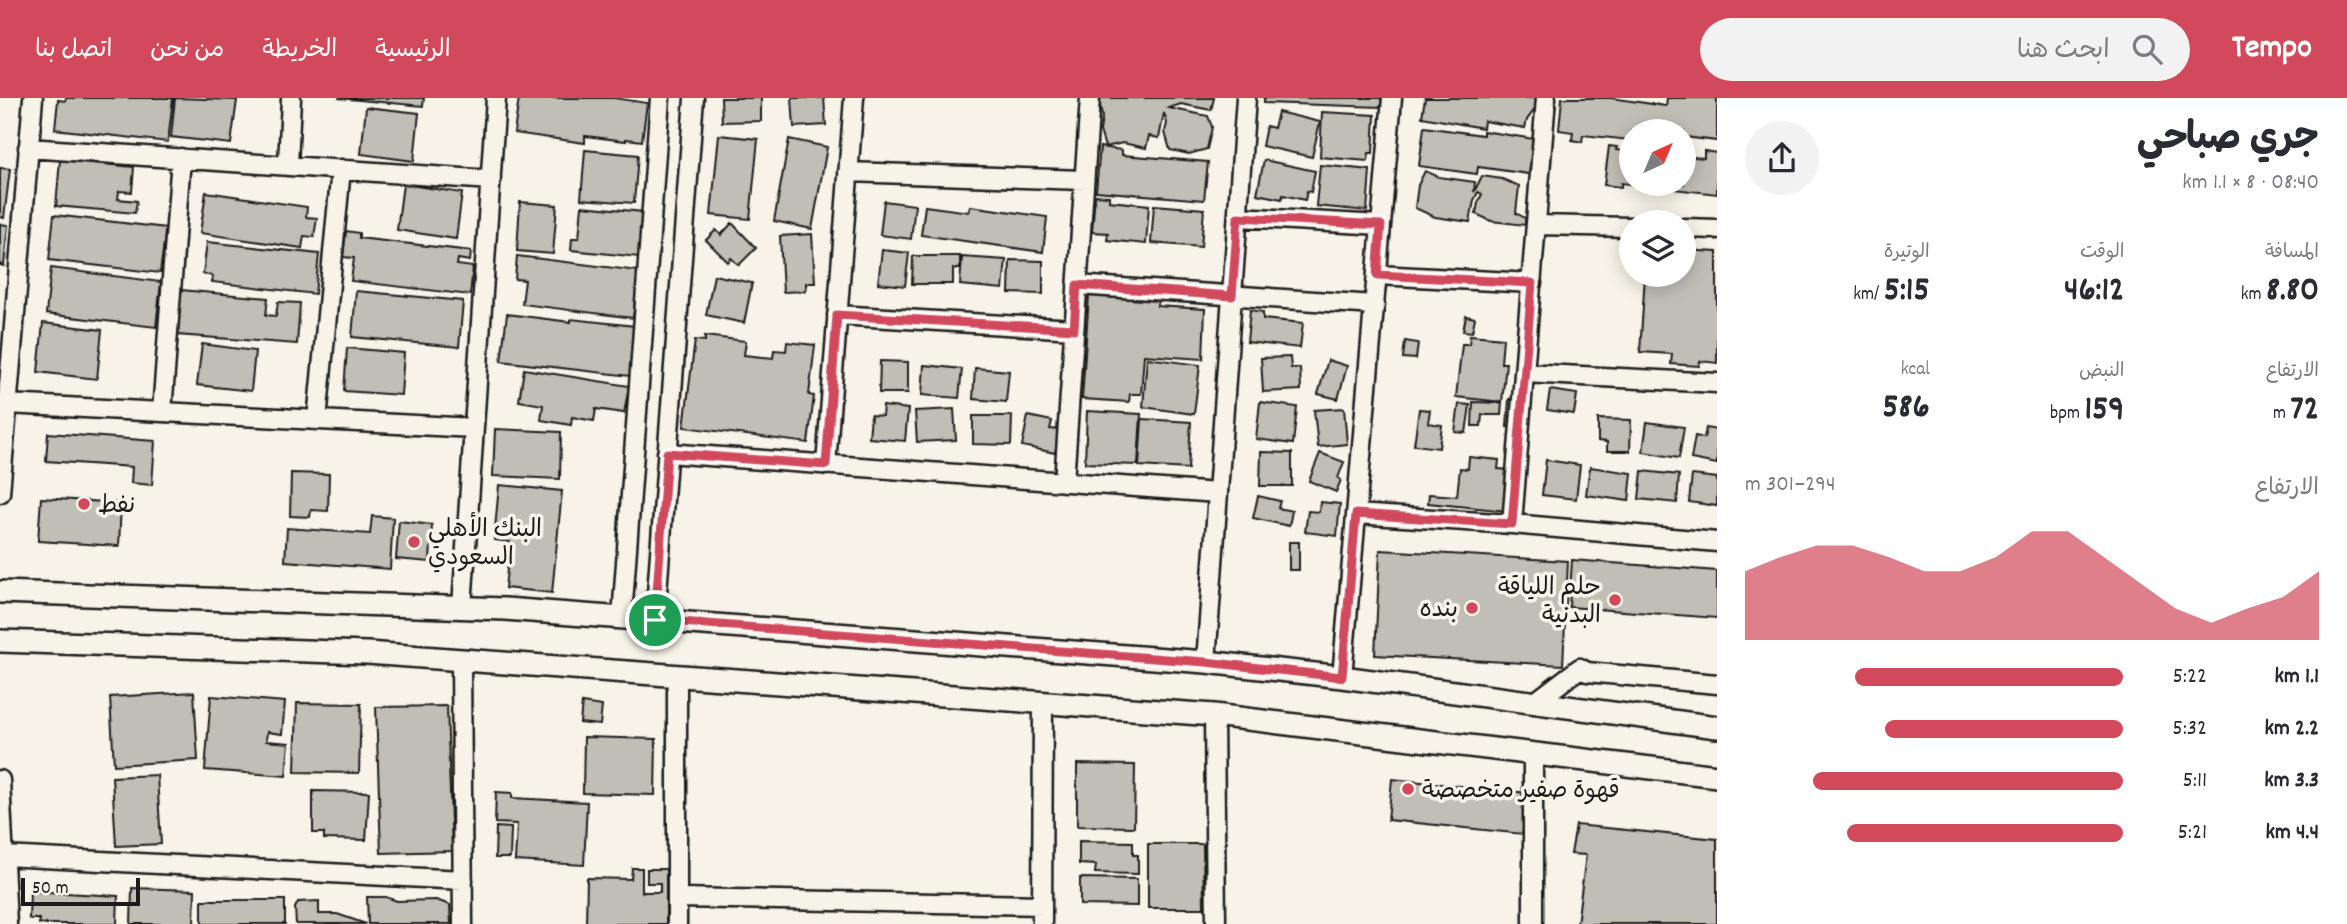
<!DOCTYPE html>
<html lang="ar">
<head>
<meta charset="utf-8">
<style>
	body { margin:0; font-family:Dekko,"Playpen Sans Arabic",sans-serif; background:#f2f2f3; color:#2b2b33; direction:rtl; height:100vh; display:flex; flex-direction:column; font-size:26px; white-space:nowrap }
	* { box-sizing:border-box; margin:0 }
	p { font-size:23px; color:#7c7c81 }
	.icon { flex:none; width:38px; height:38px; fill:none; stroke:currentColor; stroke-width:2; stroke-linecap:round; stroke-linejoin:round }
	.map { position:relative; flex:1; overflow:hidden; direction:ltr }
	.panel { display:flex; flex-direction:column; background:#fff; width:630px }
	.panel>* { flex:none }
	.needle { width:46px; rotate:44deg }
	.tools { position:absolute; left:1619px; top:21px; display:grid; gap:14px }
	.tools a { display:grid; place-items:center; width:77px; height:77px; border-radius:50%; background:#fff; box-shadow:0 4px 18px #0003; font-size:35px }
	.scale { position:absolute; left:21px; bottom:18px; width:119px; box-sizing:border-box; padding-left:7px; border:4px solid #1c1c1c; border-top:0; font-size:19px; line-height:24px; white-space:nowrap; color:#1c1c1c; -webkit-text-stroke:5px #f7f3e8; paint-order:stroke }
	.pin { position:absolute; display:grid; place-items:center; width:60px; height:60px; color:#fff; margin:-30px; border:4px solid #fff; border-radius:50%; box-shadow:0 2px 7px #0007 }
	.round { display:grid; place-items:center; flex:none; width:74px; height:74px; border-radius:37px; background:#f2f2f3 }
	.headline { display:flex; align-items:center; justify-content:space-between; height:119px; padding:0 28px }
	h1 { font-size:38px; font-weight:700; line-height:52px }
	.figures { display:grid; grid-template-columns:repeat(3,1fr); gap:10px; height:119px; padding:7px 28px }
	.figures div { display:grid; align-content:center }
	.figures b { font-size:35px; font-weight:700 }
	.figures small { font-size:19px; font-weight:400 }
	.figures p { font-size:19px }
	.chart { height:196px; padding:14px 28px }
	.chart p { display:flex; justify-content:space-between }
	.chart svg { width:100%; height:126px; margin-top:7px; fill:#d1495b; opacity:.7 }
	ul { padding:0 28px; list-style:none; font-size:23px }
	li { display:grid; grid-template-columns:112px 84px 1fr; align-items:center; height:52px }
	li i { height:18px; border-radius:9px; background:#d1495b }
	header { display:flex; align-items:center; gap:42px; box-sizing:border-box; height:98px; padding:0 35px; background:#d1495b; color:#fff }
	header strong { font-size:33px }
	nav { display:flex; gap:38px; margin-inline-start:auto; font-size:24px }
	.search { width:490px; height:63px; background:#f2f2f3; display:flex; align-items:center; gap:18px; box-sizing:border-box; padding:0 24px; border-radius:38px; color:#7c7c81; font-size:26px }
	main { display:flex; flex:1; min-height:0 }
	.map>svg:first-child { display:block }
</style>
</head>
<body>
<header>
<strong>Tempo</strong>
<div class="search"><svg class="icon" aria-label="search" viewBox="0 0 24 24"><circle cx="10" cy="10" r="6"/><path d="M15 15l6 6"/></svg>ابحث هنا</div>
<nav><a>الرئيسية</a><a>الخريطة</a><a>من نحن</a><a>اتصل بنا</a></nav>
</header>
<main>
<section class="panel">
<div class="headline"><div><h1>جري صباحي</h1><p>08:40 · 8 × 1.1 km</p></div><a class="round"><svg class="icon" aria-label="share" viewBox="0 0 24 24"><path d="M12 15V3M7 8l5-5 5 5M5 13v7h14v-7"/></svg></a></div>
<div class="figures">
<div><p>المسافة</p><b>8.80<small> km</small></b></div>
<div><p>الوقت</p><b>46:12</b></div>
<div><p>الوتيرة</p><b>5:15<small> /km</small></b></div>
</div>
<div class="figures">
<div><p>الارتفاع</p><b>72<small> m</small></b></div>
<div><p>النبض</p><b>159<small> bpm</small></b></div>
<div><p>kcal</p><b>586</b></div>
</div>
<div class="chart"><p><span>الارتفاع</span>294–301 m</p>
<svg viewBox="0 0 160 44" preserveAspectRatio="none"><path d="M0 44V20L10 15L20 11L30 11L40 15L50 20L60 20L70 15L80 6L90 6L100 15L110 24L120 33L130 38L140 33L150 29L160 20V44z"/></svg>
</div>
<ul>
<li><b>1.1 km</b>5:22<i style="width:71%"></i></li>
<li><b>2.2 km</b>5:32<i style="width:63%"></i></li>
<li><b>3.3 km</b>5:11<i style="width:82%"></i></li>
<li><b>4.4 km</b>5:21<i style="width:73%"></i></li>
</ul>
</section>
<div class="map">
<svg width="1717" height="826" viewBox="0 0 1717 826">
	<rect width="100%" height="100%" fill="#f7f3e8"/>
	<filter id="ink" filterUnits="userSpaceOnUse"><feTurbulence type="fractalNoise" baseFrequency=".0143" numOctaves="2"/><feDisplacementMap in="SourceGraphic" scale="14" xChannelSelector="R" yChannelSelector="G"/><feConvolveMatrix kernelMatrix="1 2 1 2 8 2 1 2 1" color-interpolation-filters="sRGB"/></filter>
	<g filter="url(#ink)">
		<path fill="#c0beb5" stroke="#1c1c1c" stroke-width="2" d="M66,0H173L168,44L55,31L58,2L65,3Z
			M175,0L237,2L231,46L171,39Z
			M338,0H424L423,8Z
			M519,0H614L647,5L642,43L626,41V43L585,38V45L514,35Z
			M721,0H761V23L722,24Z
			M792,0H824L826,27L794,29Z
			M1099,0H1214L1211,12L1181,6L1169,10L1208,18L1212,29L1207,51L1189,56L1170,52L1165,34L1167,25L1164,15L1159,40L1149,38L1146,50L1123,45L1105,49L1100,33L1102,19Z
			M1264,0H1381V9L1264,5Z
			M1425,0H1543L1527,22L1525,30L1484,23L1483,30L1422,19Z
			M1562,0H1611L1666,8L1667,0H1717V43L1684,39V44V33H1631L1630,42L1583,37L1582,44L1572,42L1573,34L1559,32Z
			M366,9L419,15L414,63L361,56Z
			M1278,14L1320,24L1312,59L1262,48L1266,28L1274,30Z
			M1322,14L1375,17L1373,55H1369L1368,63L1320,59Z
			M1424,29L1483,37V33L1534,41L1529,76L1478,69L1477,76L1419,68Z
			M719,37L758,41L750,121L711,117Z
			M789,41L827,49L812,131L774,123Z
			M1609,48L1617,49L1616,52L1631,54V86H1684V58L1704,60V53L1717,55V96L1621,85V89L1604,87Z
			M1100,49L1122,52V57L1208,64L1204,102L1096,93Z
			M585,52L638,57L634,105L581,101Z
			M60,62L134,69L132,94L119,93L118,101L137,103L135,115L56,108Z
			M1264,62L1315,73L1311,94L1307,93L1305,102L1283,97L1282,101L1257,96Z
			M1320,67L1370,72L1367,113L1316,108Z
			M0,70L10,71L4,120L0,119Z
			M1425,73L1439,79L1475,84L1474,94L1482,78L1502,81L1519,88L1516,115L1525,120V127L1491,123L1476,116L1478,105L1482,96L1478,94L1474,102L1470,124L1435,119L1415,110L1418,87Z
			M403,86L462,95L456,141L397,132Z
			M206,94L307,109L306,119L317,120L314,139L304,138L302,150L200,135Z
			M1095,97L1109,98V103L1149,107L1146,146L1107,142L1108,135L1092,134Z
			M884,103L915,107L911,141L880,137Z
			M520,104L557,107L553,156L517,153Z
			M1154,107L1204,111L1201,149L1151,145Z
			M582,108L643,114L639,159L571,152L572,140H579Z
			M925,108L969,114L970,108L1047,119L1043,154L921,137Z
			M54,117L166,130L160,175L49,162Z
			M732,125L756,150L739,167L731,160L728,164L706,142L716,132L721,137Z
			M0,126L8,127L4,168L0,167Z
			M346,133L359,135V140L471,153L470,163L458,161L457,167L473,169L470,197L351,183L354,160L343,159Z
			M812,136L815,185H806V193L783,194L780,138Z
			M207,144L319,156L315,196L212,184L213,178L203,176Z
			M882,152L909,155L905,188L878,185Z
			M1684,152L1717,154V265L1700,263L1699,268L1671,266L1672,256L1640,254L1645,177H1684Z
			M517,158L639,173L633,220L522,206L525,182L515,181Z
			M913,158H960V171H953V186H912Z
			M962,159L1006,162L1003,191L960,187Z
			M1010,162L1043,163V196L1009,195Z
			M51,170L161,184L156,229L46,216Z
			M714,177L752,185L744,225L706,217Z
			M181,192L268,200L266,217L276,218L278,204L300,205L297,246L177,237Z
			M356,193L463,203L459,249L352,239Z
			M1089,197L1158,202L1157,208L1205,211L1203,261L1144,257L1141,296H1130L1129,304L1082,301Z
			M1250,212L1263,214V221L1303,225L1300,250L1247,244Z
			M507,216L571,224V221L635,228L630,278L501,263Z
			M1466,218L1475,220L1472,234L1463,233Z
			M43,225L102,232L97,281L38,274Z
			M1470,237L1503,240L1501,265H1506L1502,304L1456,299L1462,246H1469Z
			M705,238L746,243L744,257L773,260L774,252L786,253L787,244L815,247L809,297L814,298L808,345L684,329L695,242L705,243Z
			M1405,243L1418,245L1416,261L1403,260Z
			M202,246L255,253L251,293L197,287Z
			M347,250L404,255L401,297L344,293Z
			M1290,259L1291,270H1300L1301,292L1263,294L1261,260Z
			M1147,260L1200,267L1194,316L1143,309Z
			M1328,262L1347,268L1338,301L1318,296Z
			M880,263L908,264V295H879Z
			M924,267L962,271L959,300L922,297Z
			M975,270L1009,273L1006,304L973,301Z
			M524,271L629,288L624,315L596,311L594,323L572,319L571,327L541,322L543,307L519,303Z
			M1550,292L1577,296L1574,316L1547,312Z
			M1509,301L1520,302L1518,330L1507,329Z
			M1260,304L1297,309L1293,346L1256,341Z
			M1473,304L1502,305L1501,317H1482L1481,328H1472Z
			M1459,306L1470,307L1466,335L1455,334Z
			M883,308L908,311L905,343L869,340L871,317L882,318Z
			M1344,310L1347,346L1318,349L1314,312Z
			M954,311L956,342L917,344L915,313Z
			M1419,311L1430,312L1428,325L1442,327L1439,350L1414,347Z
			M1087,313L1141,316L1138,367L1085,365Z
			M973,318H1012L1011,347L973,346Z
			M1028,318L1052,323L1050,331L1060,332L1055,355L1022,348Z
			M1142,321L1191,324L1188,371L1139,368Z
			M1598,321L1631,322L1630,353H1607V344L1598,343Z
			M1647,324L1684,329L1679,360L1643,354Z
			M1706,330L1717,332V366L1691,361L1695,338L1704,340Z
			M495,331L561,334L560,381L493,378Z
			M48,335L155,343L152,387L131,385L132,369L46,363Z
			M1261,354L1292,355V388H1260Z
			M1320,355L1344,364L1338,380L1341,382L1336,394L1309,383Z
			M1469,359L1499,362L1498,371L1512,372L1508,413L1428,405L1429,396L1457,398L1460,370L1468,371Z
			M1546,362L1580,367L1576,401L1542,397Z
			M1590,369L1632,375L1629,403L1586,397Z
			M1642,373L1679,377L1677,405L1639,401Z
			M291,375L329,376L328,413L311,412L310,419L290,418Z
			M1692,377L1717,380V408L1689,404Z
			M499,387L562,393L552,495L505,490L510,444L494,442Z
			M1258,398L1280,403L1278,410L1292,413L1289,428L1253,420Z
			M41,400L121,405L119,448L38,443Z
			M1320,404L1340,406L1337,438L1305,434L1308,413L1319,414Z
			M372,418L393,420L390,471L285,463L287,430L370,436Z
			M399,423L432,427L430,464L396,461Z
			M1289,444H1299V472H1289Z
			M1380,452L1568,463L1563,567L1375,557Z
			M1572,462L1717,473V520L1569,509Z
			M194,594L198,662L114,667L110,599Z
			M211,598L285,604L282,636L267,634L266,643L289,645L286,678L205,672Z
			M297,605L361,606L359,675L295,674Z
			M582,605L602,608L600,627L580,625Z
			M447,608L452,753L381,755L376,609Z
			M584,639L656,641L655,697L583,695Z
			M1077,666L1135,667L1134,729L1077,728Z
			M157,677L161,746L116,748L112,679Z
			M1392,681L1527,695L1523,736L1388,722Z
			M313,693L369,694L366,742L324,741V735H313Z
			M496,694L512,695V700L587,704L584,767L515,763L517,726L495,725Z
			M1576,727L1717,741V826H1577L1586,757L1571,756Z
			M496,729L511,730L510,760H495Z
			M1079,743L1133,744V757H1138V776L1095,775L1096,767L1079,766Z
			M1148,746H1203L1204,810H1148Z
			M632,770H642V794H660V785H647V771H666V826H586L587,780L631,781Z
			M1080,780L1137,781V808L1080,807Z
			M132,790L195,792L194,826H131Z
			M30,793L118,798L117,826H39V821H29Z
			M367,799H386L397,803L436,802L450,807L451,826H368Z
			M202,802H285V826H202Z
			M319,803V816H337L366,826H296L295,810L298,804Z"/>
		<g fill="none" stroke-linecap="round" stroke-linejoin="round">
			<defs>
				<path id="minor" d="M28,50L491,82
					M288,68L291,0
					M848,74L1084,82
					M1238,119L1381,127
					M1536,127L1631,129
					M1684,130L1717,131
					M1377,177L1532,185
					M1077,187L1375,207
					M837,217L1074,231
					M1524,275L1717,285
					M7,306L474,330
					M162,314L181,60
					M317,322L341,71
					M667,355L1218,395
					M826,367L854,0
					M1064,384L1090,0
					M0,395L33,0
					M1356,416L1512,426L1717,444
					M1512,426L1546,0
					M462,509L496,0
					M622,519L660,0
					M655,522L694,0
					M461,562L463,826
					M1206,564L1246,0
					M1342,579L1392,0
					M1534,605L1580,570L1587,574L1717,586
					M1214,617L1216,826
					M0,682L7,826
					M4,758L463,782
					M677,800L1042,807
					M677,826V578
					M1042,826L1043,604
					M1533,826V656"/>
				<path id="major" d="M0,494L505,511L1206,564L1342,579L1717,629
					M0,543L367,555L1214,617L1717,678"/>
			</defs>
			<use href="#minor" stroke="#1c1c1c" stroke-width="23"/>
			<use href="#major" stroke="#1c1c1c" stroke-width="26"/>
			<use href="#minor" stroke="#f7f3e8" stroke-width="18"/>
			<use href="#major" stroke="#f7f3e8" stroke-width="21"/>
		</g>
	</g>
	<g fill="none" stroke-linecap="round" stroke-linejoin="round" filter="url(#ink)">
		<defs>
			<path id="route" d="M1238,119L1381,127L1377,177L1532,185L1512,426L1356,416L1342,579L1206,564L655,522L667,355L826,367L837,217L1074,231L1077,187L1232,198Z"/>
		</defs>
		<use href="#route" stroke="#fff" stroke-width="14"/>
		<use href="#route" stroke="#d1495b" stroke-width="9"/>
	</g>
	<g fill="#d1495b" stroke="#f7f3e8" stroke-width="2.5">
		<circle cx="84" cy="406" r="7"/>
		<circle cx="414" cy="444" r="7"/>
		<circle cx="1615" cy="502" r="7"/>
		<circle cx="1472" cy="510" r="7"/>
		<circle cx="1408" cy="691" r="7"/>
	</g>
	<g text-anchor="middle" stroke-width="7" stroke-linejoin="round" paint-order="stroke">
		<g font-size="24" fill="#1c1c1c" stroke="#f7f3e8" text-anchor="start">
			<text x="98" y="414">نفط</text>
			<text x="428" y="438">البنك الأهلي<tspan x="428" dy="28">السعودي</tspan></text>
			<text x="1601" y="496" text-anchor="end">حلم اللياقة<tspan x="1601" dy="28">البدنية</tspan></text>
			<text x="1458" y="518" text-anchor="end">بنده</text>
			<text x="1422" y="699">قهوة صفير متخصصة</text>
		</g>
	</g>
</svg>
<div class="tools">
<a><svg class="needle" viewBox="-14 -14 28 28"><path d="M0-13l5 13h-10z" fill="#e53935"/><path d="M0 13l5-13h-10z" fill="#7c7c81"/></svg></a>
<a><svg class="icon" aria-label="layers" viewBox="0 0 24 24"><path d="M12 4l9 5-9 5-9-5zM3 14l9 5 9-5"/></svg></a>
</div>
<div class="scale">50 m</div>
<div class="pin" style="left:655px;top:522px;background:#1e9e55"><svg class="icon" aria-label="arrive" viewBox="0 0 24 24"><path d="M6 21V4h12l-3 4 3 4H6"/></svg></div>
</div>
</main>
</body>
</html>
